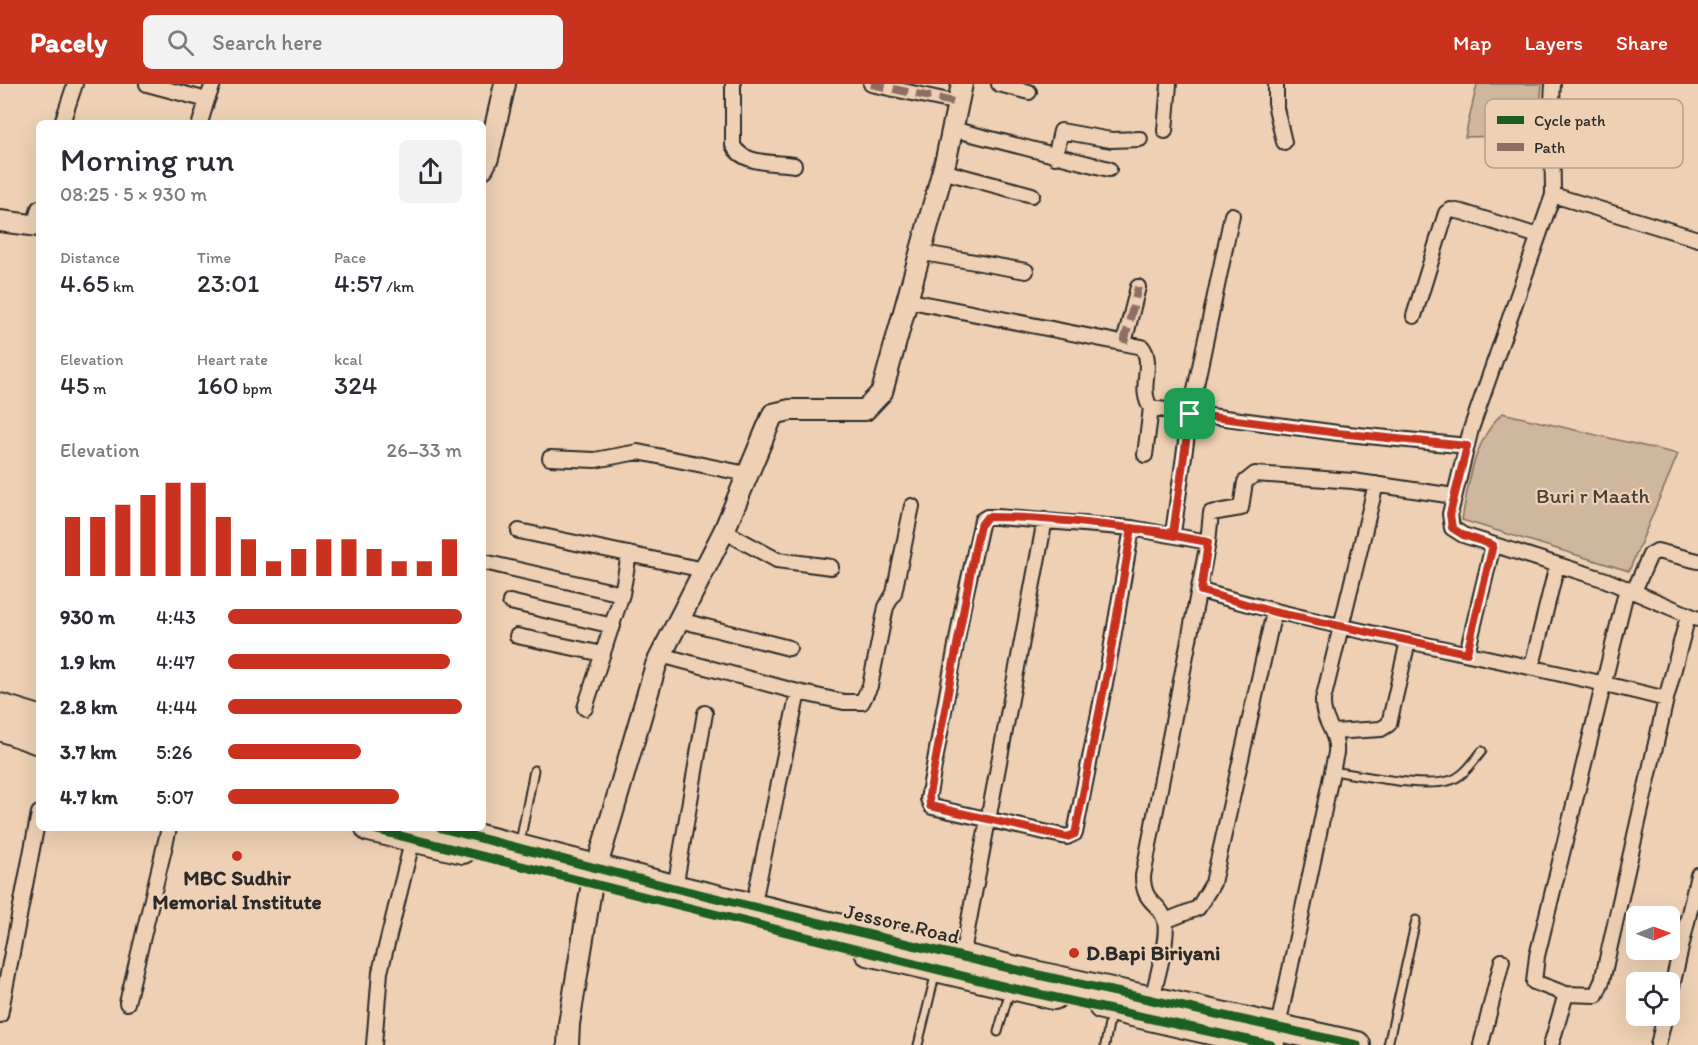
<!DOCTYPE html>
<html lang="en">
<head>
<meta charset="utf-8">
<style>
	body { margin:0; font-family:Itim,sans-serif; background:#f2f2f3; color:#2b2b33; height:100vh; display:flex; flex-direction:column; font-size:22px; white-space:nowrap }
	* { box-sizing:border-box; margin:0 }
	p { font-size:20px; color:#7c7c81 }
	.icon { flex:none; width:33px; height:33px; fill:none; stroke:currentColor; stroke-width:2; stroke-linecap:round; stroke-linejoin:round }
	.map { position:relative; flex:1; overflow:hidden }
	.drawer { position:absolute; left:36px; top:36px; width:450px; height:711px; display:flex; flex-direction:column; background:#fff; border-radius:9px; box-shadow:0 6px 24px #0002 }
	.drawer>* { flex:none }
	.needle { width:39px; rotate:89deg }
	.fabs { position:absolute; left:1626px; top:822px; display:grid; gap:12px }
	.fabs a { display:grid; place-items:center; width:54px; height:54px; border-radius:9px; background:#fff; box-shadow:0 6px 24px #0002; font-size:30px }
	.pin { position:absolute; display:grid; place-items:center; width:51px; height:51px; color:#fff; margin:-26px; border-radius:12px; box-shadow:0 3px 9px #0006 }
	.round { display:grid; place-items:center; flex:none; width:63px; height:63px; border-radius:9px; background:#f2f2f3 }
	.headline { display:flex; align-items:center; justify-content:space-between; height:102px; padding:0 24px }
	h1 { font-size:33px; font-weight:600; line-height:45px }
	.figures { display:grid; grid-template-columns:repeat(3,1fr); gap:9px; height:102px; padding:6px 24px }
	.figures div { display:grid; align-content:center }
	.figures b { font-size:26px; font-weight:600 }
	.figures small { font-size:16px; font-weight:400 }
	.figures p { font-size:16px }
	.chart { height:168px; padding:12px 24px }
	.chart p { display:flex; justify-content:space-between }
	.chart svg { width:100%; height:108px; margin-top:6px; stroke:#c8321e; stroke-width:6 }
	ul { padding:0 24px; list-style:none; font-size:20px }
	li { display:grid; grid-template-columns:96px 72px 1fr; align-items:center; height:45px }
	li i { height:15px; border-radius:8px; background:#c8321e }
	header { display:flex; align-items:center; gap:36px; box-sizing:border-box; height:84px; padding:0 30px; background:#c8321e; color:#fff }
	header strong { font-size:28px }
	nav { display:flex; gap:33px; margin-inline-start:auto; font-size:21px }
	.search { width:420px; height:54px; background:#f2f2f3; display:flex; align-items:center; gap:15px; box-sizing:border-box; padding:0 21px; border-radius:9px; color:#7c7c81; font-size:22px }
	.map>svg:first-child { display:block }
</style>
</head>
<body>
<header>
<strong>Pacely</strong>
<div class="search"><svg class="icon" aria-label="search" viewBox="0 0 24 24"><circle cx="10" cy="10" r="6"/><path d="M15 15l6 6"/></svg>Search here</div>
<nav><a>Map</a><a>Layers</a><a>Share</a></nav>
</header>
<div class="map">
<svg width="1698" height="961" viewBox="0 0 1698 961">
	<rect width="100%" height="100%" fill="#eed1b4"/>
	<filter id="ink" filterUnits="userSpaceOnUse"><feTurbulence type="fractalNoise" baseFrequency=".0167" numOctaves="2"/><feDisplacementMap in="SourceGraphic" scale="12" xChannelSelector="R" yChannelSelector="G"/><feConvolveMatrix kernelMatrix="1 2 1 2 8 2 1 2 1" color-interpolation-filters="sRGB"/></filter>
	<g filter="url(#ink)">
		<path fill="#cfb69e" stroke="#7d7064" stroke-width="1.5" d="M1477,0H1542L1537,51L1465,53Z
			M1502,329L1678,370L1629,487L1462,436C1469,397 1473,359 1502,329Z"/>
		<g fill="none" stroke-linecap="round" stroke-linejoin="round">
			<defs>
				<path id="lane" d="M1332,687C1362,691 1420,704 1448,697C1463,694 1473,678 1482,667
					M520,758L534,686
					M998,948L1010,906
					M918,961L936,888
					M1105,961L1111,929
					M1388,961L1416,836"/>
				<path id="street" d="M147,0L207,16L213,0
					M733,0V61C742,81 775,78 794,81
					M871,0L958,19
					M999,0L1029,8
					M1276,0V24L1284,58
					M1553,0C1550,37 1553,73 1553,111
					M62,39L75,0
					M200,39L207,16
					M952,45L1109,85
					M1165,47L1169,0
					M1055,73L1061,47L1111,56L1140,55
					M942,87L1032,111
					M34,142L39,124
					M1698,155L1553,111L1471,345L1450,430L1452,444L1463,451L1606,496L1698,535
					M918,168L1026,187
					M906,216L1142,263C1155,279 1137,305 1151,324
					M1414,232L1446,129L1451,126L1462,128L1538,152
					M1124,259L1138,203
					M1145,371L1151,324L1338,349L1467,362
					M550,374L595,376L638,368L747,390
					M1132,444L1107,589L1075,749L1067,753L932,723L928,715L964,517L982,436L987,433H996L1132,444L1208,458L1143,792C1143,821 1160,817 1165,837C1169,855 1156,896 1152,916
					M519,447L704,486
					M724,447L777,476L831,483
					M1173,449L1190,330L1232,131
					M1208,458L1211,429L1241,424L1245,398L1255,390L1353,397L1454,412
					M484,478L622,510
					M1201,507C1354,551 1512,575 1666,615
					M1634,507L1650,471L1657,467L1698,477
					M510,518L613,542
					M679,536L789,564
					M517,552L603,570
					M1467,569L1493,461
					M661,571L798,608L844,618H862L870,602L886,523L894,509L912,422
					M1532,582L1557,481
					M585,624L622,510L629,470
					M1333,648L1381,645L1389,640L1408,557
					M675,804L705,629
					M753,823L798,608
					M1165,837L1198,824L1213,799L1274,528
					M962,873L1045,436
					M1566,910L1534,898L1537,872L1627,504
					M1670,911L1698,791
					M127,919L169,744
					M0,931L39,729
					M1278,942L1336,669C1338,647 1322,639 1323,616L1376,400
					M374,961L380,888L413,754
					M1481,961L1502,877
					M1551,961L1566,910L1596,911L1602,897L1666,615L1688,532
					M1658,961L1665,932"/>
				<path id="secondary" d="M483,84L488,74L505,0
					M0,137L39,142
					M568,961L569,940L592,799L656,581L724,447L773,330L790,326H865L882,308L946,75L962,0"/>
				<path id="highway" d="M0,623L39,635
					M0,643L39,657
					M369,744L463,766
					M441,744L666,802L1034,890L1357,961
					M868,868L1054,912
					M1102,922L1271,961"/>
			</defs>
			<use href="#lane" stroke="#2b2b2b" stroke-width="11"/>
			<use href="#street" stroke="#2b2b2b" stroke-width="18"/>
			<use href="#secondary" stroke="#2b2b2b" stroke-width="24"/>
			<use href="#highway" stroke="#2b2b2b" stroke-width="30"/>
			<use href="#lane" stroke="#eed1b4" stroke-width="7"/>
			<use href="#street" stroke="#eed1b4" stroke-width="14"/>
			<use href="#secondary" stroke="#eed1b4" stroke-width="20"/>
			<use href="#highway" stroke="#eed1b4" stroke-width="26"/>
			<path stroke="#8d6e63" stroke-width="8" stroke-dasharray="15 8" stroke-linecap="butt" d="M871,0L958,19
				M1124,259L1138,203"/>
			<defs>
				<path id="cycleway" d="M369,744L1011,904L1271,961
					M441,744L666,802L1034,890L1357,961"/>
			</defs>
			<use href="#cycleway" stroke="#eed1b4" stroke-width="13"/>
			<use href="#cycleway" stroke="#1b5e20" stroke-width="9"/>
		</g>
	</g>
	<g fill="none" stroke-linecap="round" stroke-linejoin="round" filter="url(#ink)">
		<defs>
			<path id="route" d="M1190,330L1173,449C1111,442 1049,433 987,433L980,442L976,459L929,711L930,722L1067,753L1075,750L1107,589L1132,444L1208,458L1201,507L1274,528L1467,569L1493,461L1463,451L1452,444L1450,430L1467,362L1338,349L1190,330"/>
		</defs>
		<use href="#route" stroke="#fff" stroke-width="12"/>
		<use href="#route" stroke="#c8321e" stroke-width="8"/>
	</g>
	<g fill="#c8321e" stroke="#eed1b4" stroke-width="2">
		<circle cx="237" cy="772" r="6"/>
		<circle cx="1074" cy="869" r="6"/>
	</g>
	<g text-anchor="middle" stroke-width="4.5" stroke-linejoin="round" paint-order="stroke">
		<g font-size="21" fill="#44403c" stroke="#eed1b4">
			<text x="1593" y="419">Buri r Maath</text>
		</g>
		<g font-size="21" font-weight="bold" fill="#2b2b2b" stroke="#eed1b4">
			<text x="237" y="801">MBC Sudhir<tspan x="237" dy="24">Memorial Institute</tspan></text>
			<text x="1086" y="876" text-anchor="start">D.Bapi Biriyani</text>
		</g>
		<g font-size="21" fill="#2b2b2b" stroke="#eed1b4">
			<text transform="translate(902 840) rotate(13)" y="7">Jessore Road</text>
		</g>
	</g>
	<rect x="1485" y="15" width="198" height="69" rx="9" fill="#eed1b4" stroke="#b49f8b" stroke-width="1.5"/>
	<rect x="1497" y="32" width="27" height="8" fill="#1b5e20"/>
	<rect x="1497" y="59" width="27" height="8" fill="#8d6e63"/>
	<g font-size="16" fill="#2b2b2b">
		<text x="1534" y="42">Cycle path</text>
		<text x="1534" y="69">Path</text>
	</g>
</svg>
<div class="fabs">
<a><svg class="needle" viewBox="-14 -14 28 28"><path d="M0-13l5 13h-10z" fill="#e53935"/><path d="M0 13l5-13h-10z" fill="#7c7c81"/></svg></a>
<a><svg class="icon" aria-label="locate" viewBox="0 0 24 24"><circle cx="12" cy="12" r="6"/><path d="M12 2v4M12 18v4M2 12h4M18 12h4"/></svg></a>
</div>
<div class="pin" style="left:1190px;top:330px;background:#1e9e55"><svg class="icon" aria-label="arrive" viewBox="0 0 24 24"><path d="M6 21V4h12l-3 4 3 4H6"/></svg></div>
<section class="drawer">
<div class="headline"><div><h1>Morning run</h1><p>08:25 · 5 × 930 m</p></div><a class="round"><svg class="icon" aria-label="share" viewBox="0 0 24 24"><path d="M12 15V3M7 8l5-5 5 5M5 13v7h14v-7"/></svg></a></div>
<div class="figures">
<div><p>Distance</p><b>4.65<small> km</small></b></div>
<div><p>Time</p><b>23:01</b></div>
<div><p>Pace</p><b>4:57<small> /km</small></b></div>
</div>
<div class="figures">
<div><p>Elevation</p><b>45<small> m</small></b></div>
<div><p>Heart rate</p><b>160<small> bpm</small></b></div>
<div><p>kcal</p><b>324</b></div>
</div>
<div class="chart"><p><span>Elevation</span>26–33 m</p>
<svg viewBox="0 0 160 44" preserveAspectRatio="none"><path d="M5 44V20M15 44V20M25 44V15M35 44V11M45 44V6M55 44V6M65 44V20M75 44V29M85 44V38M95 44V33M105 44V29M115 44V29M125 44V33M135 44V38M145 44V38M155 44V29"/></svg>
</div>
<ul>
<li><b>930 m</b>4:43<i style="width:100%"></i></li>
<li><b>1.9 km</b>4:47<i style="width:95%"></i></li>
<li><b>2.8 km</b>4:44<i style="width:100%"></i></li>
<li><b>3.7 km</b>5:26<i style="width:57%"></i></li>
<li><b>4.7 km</b>5:07<i style="width:73%"></i></li>
</ul>
</section>
</div>
</body>
</html>
